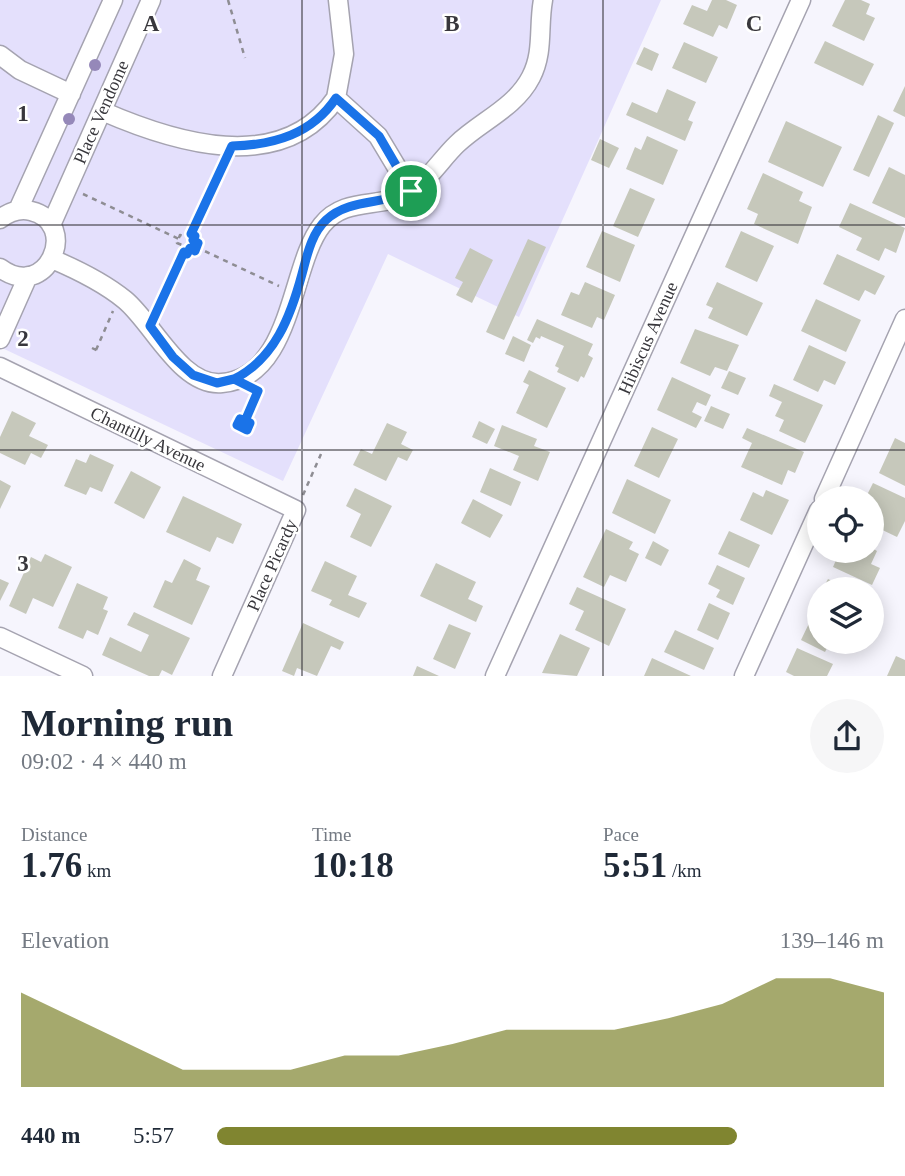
<!DOCTYPE html>
<html lang="en">
<head>
<meta charset="utf-8">
<style>
	body { margin:0; font-family:"Times New Roman",serif; background:#f6f6f7; color:#1f2937; height:100vh; display:flex; flex-direction:column; font-size:26px; white-space:nowrap }
	* { box-sizing:border-box; margin:0 }
	p { font-size:23px; color:#747a83 }
	.icon { flex:none; width:38px; height:38px; fill:none; stroke:currentColor; stroke-width:2; stroke-linecap:round; stroke-linejoin:round }
	.map { position:relative; height:676px; overflow:hidden }
	.details { display:flex; flex-direction:column; background:#fff; flex:1 }
	.details>* { flex:none }
	.buttons { position:absolute; left:807px; top:486px; display:grid; gap:14px }
	.buttons a { display:grid; place-items:center; width:77px; height:77px; border-radius:50%; background:#fff; box-shadow:0 4px 18px #0003; font-size:35px }
	.pin { position:absolute; display:grid; place-items:center; width:60px; height:60px; color:#fff; margin:-30px; border:4px solid #fff; border-radius:50%; box-shadow:0 2px 7px #0007 }
	.round { display:grid; place-items:center; flex:none; width:74px; height:74px; border-radius:37px; background:#f6f6f7 }
	.headline { display:flex; align-items:center; justify-content:space-between; height:119px; padding:0 21px }
	h1 { font-size:38px; font-weight:800; line-height:52px }
	.figures { display:grid; grid-template-columns:repeat(3,1fr); gap:10px; height:119px; padding:7px 21px }
	.figures div { display:grid; align-content:center }
	.figures b { font-size:35px; font-weight:800 }
	.figures small { font-size:19px; font-weight:400 }
	.figures p { font-size:19px }
	.chart { height:196px; padding:14px 21px }
	.chart p { display:flex; justify-content:space-between }
	.chart svg { width:100%; height:126px; margin-top:7px; fill:#808530; opacity:.7 }
	ul { padding:0 21px; list-style:none; font-size:23px }
	li { display:grid; grid-template-columns:112px 84px 1fr; align-items:center; height:52px }
	li i { height:18px; border-radius:9px; background:#808530 }
	.map>svg:first-child { display:block }
</style>
</head>
<body>
<div class="map">
<svg width="905" height="676" viewBox="0 0 905 676">
	<rect width="100%" height="100%" fill="#f6f5fd"/>
	<path fill="#e4e0fc" d="M0,0H661L519,317L388,254L283,481L0,347Z"/>
	<path fill="#c6c8bb" d="M712,0H726L737,5L727,29L719,25L713,37L683,24L692,5L707,11Z
		M845,0H861L870,4L866,14L875,18L864,41L832,26Z
		M825,41L874,64L863,86L814,63Z
		M684,42L718,57L706,83L672,68Z
		M644,47L659,54L652,71L636,64Z
		M905,86V117L893,111Z
		M667,89L696,102L688,120L693,122L685,141L626,115L632,102L657,113Z
		M878,115L894,123L869,177L853,170Z
		M786,121L842,147L823,187L768,162Z
		M647,136L678,150L663,185L626,169L635,147L641,150Z
		M600,139L619,148L609,168L591,160Z
		M889,167L905,175V218L872,203Z
		M763,173L803,192L799,201L812,207L798,244L754,224L758,214L747,209Z
		M630,188L655,199L638,237L613,226Z
		M850,203L905,228L896,253L885,248L879,261L856,250L862,238L839,227Z
		M602,231L635,245L620,282L586,267Z
		M741,231L774,246L757,282L725,267Z
		M528,239L546,247L504,340L486,332Z
		M470,248L493,260L472,303L456,295L463,282L455,278Z
		M837,254L885,276L875,295L865,290L859,301L823,284Z
		M585,282L615,295L604,320L597,317L592,328L561,315L571,292L579,295Z
		M717,282L763,303L747,336L708,318L713,308L706,305Z
		M816,299L861,320L846,352L801,331Z
		M537,319L593,344L588,355L593,358L584,378L581,376L578,382L557,372L559,368L555,366L564,346L541,336L540,339L536,337L533,343L527,340Z
		M695,329L739,345L727,371L715,367L710,376L680,363Z
		M513,336L531,345L524,362L505,354Z
		M809,345L846,362L835,385L824,380L818,392L793,380Z
		M529,370L566,388L547,428L516,413L529,385L523,382Z
		M729,371L746,378L738,395L721,388Z
		M672,377L711,395L706,406L697,402L692,412L702,417L696,428L657,410Z
		M774,384L823,405L805,443L779,431L784,420L775,416L782,402L769,396Z
		M711,406L730,414L723,429L704,421Z
		M12,411L36,423L29,436L48,445L41,458L31,453L25,465L0,453V437Z
		M479,421L495,429L487,444L472,437Z
		M387,423L407,432L401,444L413,450L407,461L398,457L386,481L353,465L361,449L372,454Z
		M502,425L537,439L534,446L550,452L538,481L513,470L519,456L494,446Z
		M652,427L678,439L659,478L634,466Z
		M747,428L804,452L795,473L788,470L782,485L741,467L752,443L742,438Z
		M895,438L905,443V486L879,473Z
		M90,454L114,465L102,492L90,487L86,495L64,486L76,459L86,463Z
		M490,468L521,482L511,506L480,492Z
		M131,471L161,487L144,519L114,503Z
		M627,479L671,500L655,534L612,513Z
		M0,480L11,486L0,509Z
		M873,483L905,498V521L897,537L872,525V499H865Z
		M355,488L392,506L371,547L350,537L361,514L346,506Z
		M766,490L789,500L772,535L740,520L753,492L763,497Z
		M183,496L242,524L233,544L217,537L210,552L166,532Z
		M473,499L503,515L490,538L461,523Z
		M606,529L633,542L629,549L639,554L626,582L610,575L604,587L583,577Z
		M729,531L760,545L749,568L718,554Z
		M653,541L669,550L661,566L645,558Z
		M872,548L877,551L871,564L880,568L872,585L833,567L840,551H872Z
		M45,554L72,567L53,607L33,598L26,614L9,606L31,557L41,562Z
		M184,559L201,568L196,580L210,586L192,625L153,607L165,580L172,583Z
		M325,561L357,576L348,595L367,603L359,618L329,605L332,600L311,591Z
		M436,563L476,582L468,599L483,606L476,622L420,596Z
		M717,565L745,578L733,605L716,597L720,590L708,584Z
		M0,579L9,583L0,601Z
		M828,579L851,590H822Z
		M77,583L108,597L103,609L108,611L98,635L87,630L83,639L58,628Z
		M577,587L626,609L609,646L575,630L584,611L569,604Z
		M709,603L730,613L718,640L697,630Z
		M134,612L190,638L172,675L162,670L159,676H149L102,655L110,637L141,652L149,635L127,625Z
		M813,615L819,617V642H830L825,652L801,640Z
		M303,623L344,642L340,650L331,646L317,676L297,668L294,676L282,671Z
		M449,624L471,633L455,669L433,659Z
		M675,630L714,648L704,670L664,652Z
		M560,634L590,648L577,676L542,673Z
		M797,648L833,664L827,676H794L786,672Z
		M896,656L905,660V676H887Z
		M652,658L691,676H644Z
		M417,666L439,676H413Z"/>
	<g fill="none" stroke-linecap="round" stroke-linejoin="round">
		<defs>
			<path id="minor" d="M338,0L344,54L336,98L378,136L411,191
				M0,55L20,70L71,94
				M102,111C173,142 282,177 336,98
				M18,210L113,0
				M0,219C9,212 19,208 31,211C81,223 47,303 0,268
				M51,225L151,0
				M52,259C78,270 103,282 125,300C153,323 181,387 222,383C293,377 290,265 322,225C341,201 369,206 394,199C422,192 438,162 457,144C481,121 515,108 531,77C544,52 538,27 543,0
				M0,339L28,276
				M0,367L296,510L222,676
				M824,499L905,319
				M0,637L83,676
				M495,676L801,0
				M744,676L819,510"/>
		</defs>
		<use href="#minor" stroke="#a5a3b0" stroke-width="21"/>
		<path stroke="#8e8d93" stroke-width="2.5" stroke-dasharray="5 5" stroke-linecap="butt" d="M228,0L245,58
			M83,194L179,239
			M191,234L195,236L193,240L198,243L195,251L190,248L187,254L180,250L182,245L177,243L180,235L185,237L188,232L191,234L224,162
			M196,247L279,286
			M157,310L183,253
			M92,348L100,352
			M96,350L113,311
			M240,419L250,423L247,430L237,425Z
			M245,421L258,391L253,388
			M303,495L321,454"/>
		<use href="#minor" stroke="#fff" stroke-width="18"/>
	</g>
	<g fill="#9588b9">
		<circle cx="95" cy="65" r="6"/>
		<circle cx="69" cy="119" r="6"/>
	</g>
	<g fill="none" stroke-linecap="round" stroke-linejoin="round">
		<defs>
			<path id="route" d="M411,191L379,136L336,98C312,134 274,145 232,146L191,234L195,236L193,240L198,243L195,251L190,248L187,254L184,252L150,326L173,357L193,375L217,383L234,379L258,391L245,421L240,419L237,425L247,430L250,423L245,421L258,391L234,379C275,359 291,315 302,274C307,256 311,234 326,220C349,198 384,205 411,191"/>
		</defs>
		<use href="#route" stroke="#fff" stroke-width="14"/>
		<use href="#route" stroke="#1a73e8" stroke-width="9"/>
	</g>
	<path fill="none" stroke="#38373c" stroke-width="2" stroke-opacity="0.55" d="M302,0V676M603,0V676M0,225H905M0,450H905"/>
	<g text-anchor="middle" stroke-width="5" stroke-linejoin="round" paint-order="stroke">
		<g font-size="18" fill="#38373c" stroke="#fff">
			<text transform="translate(101 112) rotate(-66)" y="6">Place Vendome</text>
			<text transform="translate(648 338) rotate(-66)" y="6">Hibiscus Avenue</text>
			<text transform="translate(148 439) rotate(26)" y="6">Chantilly Avenue</text>
			<text transform="translate(272 565) rotate(-66)" y="6">Place Picardy</text>
		</g>
	</g>
	<g font-size="23" text-anchor="middle" font-weight="bold" fill="#38373c" stroke="#fff" stroke-width="5" stroke-linejoin="round" paint-order="stroke">
		<text x="151" y="31">A</text>
		<text x="452" y="31">B</text>
		<text x="754" y="31">C</text>
		<text x="23" y="121">1</text>
		<text x="23" y="346">2</text>
		<text x="23" y="571">3</text>
	</g>
</svg>
<div class="buttons">
<a><svg class="icon" aria-label="locate" viewBox="0 0 24 24"><circle cx="12" cy="12" r="6"/><path d="M12 2v4M12 18v4M2 12h4M18 12h4"/></svg></a>
<a><svg class="icon" aria-label="layers" viewBox="0 0 24 24"><path d="M12 4l9 5-9 5-9-5zM3 14l9 5 9-5"/></svg></a>
</div>
<div class="pin" style="left:411px;top:191px;background:#1e9e55"><svg class="icon" aria-label="arrive" viewBox="0 0 24 24"><path d="M6 21V4h12l-3 4 3 4H6"/></svg></div>
</div>
<section class="details">
<div class="headline"><div><h1>Morning run</h1><p>09:02 · 4 × 440 m</p></div><a class="round"><svg class="icon" aria-label="share" viewBox="0 0 24 24"><path d="M12 15V3M7 8l5-5 5 5M5 13v7h14v-7"/></svg></a></div>
<div class="figures">
<div><p>Distance</p><b>1.76<small> km</small></b></div>
<div><p>Time</p><b>10:18</b></div>
<div><p>Pace</p><b>5:51<small> /km</small></b></div>
</div>
<div class="chart"><p><span>Elevation</span>139–146 m</p>
<svg viewBox="0 0 160 44" preserveAspectRatio="none"><path d="M0 44V11L10 20L20 29L30 38L40 38L50 38L60 33L70 33L80 29L90 24L100 24L110 24L120 20L130 15L140 6L150 6L160 11V44z"/></svg>
</div>
<ul>
<li><b>440 m</b>5:57<i style="width:78%"></i></li>
</ul>
</section>
</body>
</html>
